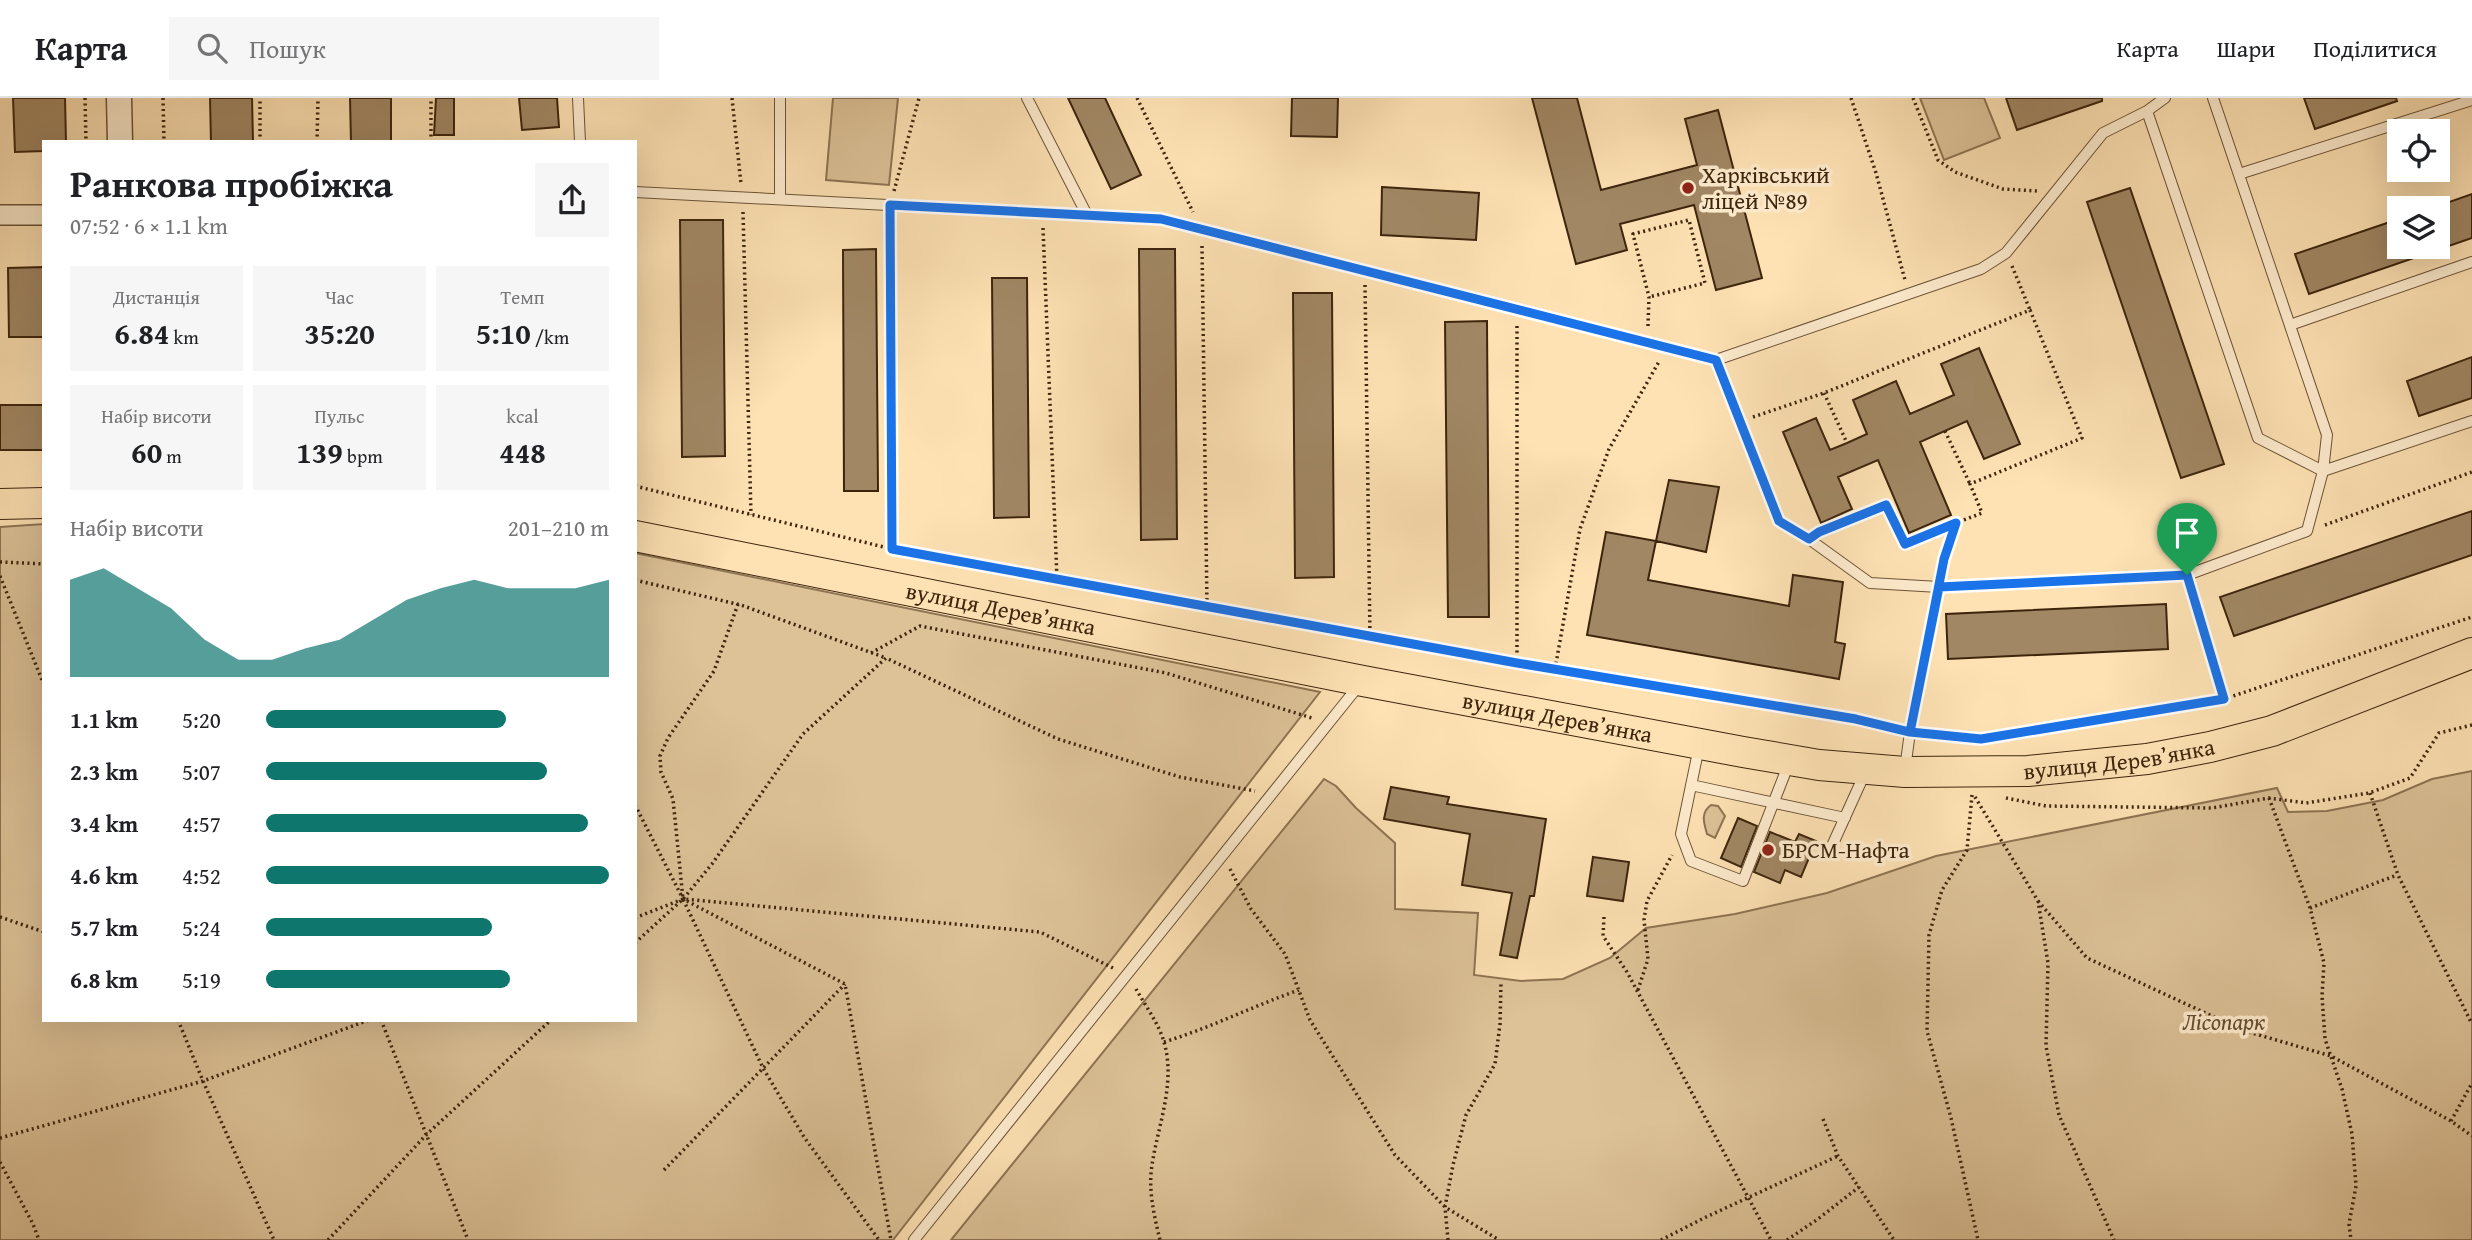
<!DOCTYPE html>
<html lang="uk">
<head>
<meta charset="utf-8">
<style>
	body { margin:0; font-family:"Gentium Book Plus",serif; background:#f6f6f6; color:#202124; height:100vh; display:flex; flex-direction:column; font-size:26px; white-space:nowrap }
	* { box-sizing:border-box; margin:0 }
	p { font-size:23px; color:#757577 }
	.icon { flex:none; width:38px; height:38px; fill:none; stroke:currentColor; stroke-width:2; stroke-linecap:round; stroke-linejoin:round }
	.map { position:relative; flex:1; overflow:hidden }
	.details { position:absolute; left:42px; top:42px; width:595px; height:882px; display:flex; flex-direction:column; background:#fff; border-radius:0px; box-shadow:0 7px 28px #0002 }
	.details>* { flex:none }
	.tools { position:absolute; left:2387px; top:21px; display:grid; gap:14px }
	.tools a { display:grid; place-items:center; width:63px; height:63px; border-radius:0px; background:#fff; box-shadow:0 7px 28px #0002; font-size:35px }
	.pin { position:absolute; display:grid; place-items:center; width:60px; height:60px; color:#fff; margin:-72px -30px; border-radius:50% 50% 50% 0; rotate:-45deg; box-shadow:0 0 7px #0007 }
	.pin .icon { rotate:45deg }
	.round { display:grid; place-items:center; flex:none; width:74px; height:74px; border-radius:0px; background:#f6f6f6 }
	.head { display:flex; align-items:center; justify-content:space-between; height:119px; padding:0 28px }
	h1 { font-size:38px; font-weight:700; line-height:52px }
	.metrics { display:grid; grid-template-columns:repeat(3,1fr); gap:10px; height:119px; padding:7px 28px }
	.metrics div { display:grid; align-content:center; border-radius:0px; background:#f6f6f6; text-align:center }
	.metrics b { font-size:30px; font-weight:700 }
	.metrics small { font-size:19px; font-weight:400 }
	.metrics p { font-size:19px }
	.chart { height:196px; padding:14px 28px }
	.chart p { display:flex; justify-content:space-between }
	.chart svg { width:100%; height:126px; margin-top:7px; fill:#0f766e; opacity:.7 }
	ul { padding:0 28px; list-style:none; font-size:23px }
	li { display:grid; grid-template-columns:112px 84px 1fr; align-items:center; height:52px }
	li i { height:18px; border-radius:9px; background:#0f766e }
	header { display:flex; align-items:center; gap:42px; box-sizing:border-box; height:98px; padding:0 35px; background:#fff; border-bottom:2px solid #e0e0e0 }
	header strong { font-size:33px }
	nav { display:flex; gap:38px; margin-inline-start:auto; font-size:24px }
	.search { width:490px; height:63px; background:#f6f6f6; display:flex; align-items:center; gap:18px; box-sizing:border-box; padding:0 24px; border-radius:0px; color:#757577; font-size:26px }
	.map>svg:first-child { display:block }
</style>
</head>
<body>
<header>
<strong>Карта</strong>
<div class="search"><svg class="icon" aria-label="search" viewBox="0 0 24 24"><circle cx="10" cy="10" r="6"/><path d="M15 15l6 6"/></svg>Пошук</div>
<nav><a>Карта</a><a>Шари</a><a>Поділитися</a></nav>
</header>
<div class="map">
<svg width="2472" height="1142" viewBox="0 0 2472 1142">
	<rect width="100%" height="100%" fill="#fee2b4"/>
	<filter id="stains"><feTurbulence type="fractalNoise" baseFrequency=".00286" numOctaves="4"/><feColorMatrix values="0 0 0 0 .2 0 0 0 0 .09 0 0 0 0 .02 0 0 0 .5 -.17"/></filter>
	<radialGradient id="worn" r=".72"><stop offset=".6" stop-color="#630" stop-opacity="0"/><stop offset="1" stop-color="#630" stop-opacity=".3"/></radialGradient>
	<path fill="#ddc298" stroke="#8d7452" stroke-width="2" d="M833,0H898L889,87L826,82Z
		M1920,0H1984L2000,40L1944,62Z
		M44,426V922H635V455L1320,594L893,1142H0V429Z
		M2472,673V1142H951L1324,681L1336,688L1356,710L1395,745V811L1478,815L1474,877L1521,883L1563,881L1610,860L1646,830L1735,816L1827,795L1936,758L2277,690L2288,714L2327,713L2383,702L2432,681Z
		M1711,707L1718,708L1725,718L1715,740L1707,736C1704,725 1700,715 1711,707Z"/>
	<path fill="#a18764" stroke="#3d250d" stroke-width="2" d="M13,0H65L66,44H44V53L15,54Z
		M210,0H252L253,44H211Z
		M350,0H391V44H351Z
		M436,0H454V37H434Z
		M519,0H557L559,29L522,32Z
		M1068,0H1105L1141,77L1111,91Z
		M1292,0H1338L1337,39L1291,38Z
		M1532,0H1577L1601,92L1697,67L1685,21L1718,12L1762,180L1716,192L1694,107L1620,126L1627,152L1576,166Z
		M2006,0H2102V3L2017,32Z
		M2304,0H2396L2397,3L2315,31Z
		M1382,89L1479,95L1476,142L1381,137Z
		M2130,90L2224,366L2181,380L2087,104Z
		M2472,96V140L2309,196L2295,156L2399,121V149H2438V108Z
		M680,122H723L725,358L682,359Z
		M876,151L878,393H844L843,152Z
		M1139,151H1175L1177,441L1141,442Z
		M44,169V239H9L8,170Z
		M992,180H1027L1029,419L994,420Z
		M1293,195H1332L1334,479L1295,480Z
		M1487,223L1489,519H1448L1445,224Z
		M1979,250L2020,346L1984,361L1967,323L1920,344L1951,417L1909,435L1878,362L1838,379L1852,411L1821,425L1783,334L1816,320L1830,352L1847,345L1867,336L1853,302L1896,283L1910,316L1954,297L1941,266Z
		M2472,259V300L2419,318L2407,283Z
		M0,307H44V352H0Z
		M1669,382L1719,389L1706,454L1656,443Z
		M2472,413V457L2234,538L2220,499Z
		M1606,434L1656,443L1648,482L1789,508L1793,477L1843,484L1835,544L1845,546L1839,581L1587,537Z
		M2166,506L2168,551L1948,561L1946,516Z
		M1391,689L1449,699L1447,706L1546,721L1534,798H1530L1517,860L1500,857L1512,795L1462,787L1470,736L1384,721Z
		M1738,720L1757,728L1741,769L1721,760Z
		M1770,734L1795,744L1799,736L1816,743L1801,779L1785,772L1780,785L1754,774Z
		M1593,759L1629,764L1623,803L1587,798Z"/>
	<g fill="none" stroke-linecap="round" stroke-linejoin="round">
		<defs>
			<path id="service" d="M578,0L580,44
				M780,0V101
				M1027,0L1087,117
				M2147,13L2258,340L2323,373L2472,323
				M2239,76L2472,2
				M635,94L1161,121L1716,262L1981,171L2006,155L2103,35L2147,13L2165,0
				M2290,227L2472,164
				M1716,262L1779,423L1809,441L1870,485L1939,489L2187,477L2307,433L2323,373L2327,337L2213,0
				M1699,649L1681,736L1691,763L1743,783L1789,665
				M1905,671L1910,634L1939,489
				M1691,687L1845,720
				M1831,750L1865,675
				M914,1142L1360,586"/>
			<path id="minor" d="M0,117H44"/>
			<path id="tertiary" d="M119,0L120,44"/>
			<g id="primary">
				<path d="M0,406L44,405"/>
				<path id="s1" d="M635,438L1363,583L1743,654L1819,667L1905,674L2028,673L2147,661L2210,649L2272,633L2472,555"/>
			</g>
		</defs>
		<use href="#service" stroke="#6d5437" stroke-width="12"/>
		<use href="#minor" stroke="#6d5437" stroke-width="22"/>
		<use href="#tertiary" stroke="#6d5437" stroke-width="27"/>
		<use href="#primary" stroke="#3d250d" stroke-width="32"/>
		<path stroke="#3d250d" stroke-width="3.5" stroke-dasharray="2 3.5" stroke-linecap="butt" d="M85,0L86,44
			M163,0L164,44
			M732,0L741,86
			M1137,0L1193,114
			M1851,0L1876,75L1905,182
			M1913,0L1938,62L1955,74L2003,91L2037,93
			M260,44V0
			M317,44L318,0
			M431,44V0
			M894,93L919,0
			M743,114L751,417
			M890,121L892,451
			M1043,130L1057,481
			M1202,148L1207,508
			M2012,168L2030,212
			M1365,187L1370,538
			M1517,228V565
			M1648,228L1649,199L1633,136L1689,122L1705,185L1649,199
			M1824,295L1847,345
			M1753,319L1824,295L2030,212L2082,340L1970,386L1982,415L1956,425L1944,462L1942,474
			M1945,333L1970,386
			M635,388L892,451L1517,565L1856,621L1896,631
			M2325,427L2472,374
			M1823,433L1886,407L1905,446L1956,425
			M0,464L44,466
			M0,478L44,587
			M635,482L741,507L886,560
			M2191,492L2224,601
			M738,506L714,573L668,640L660,658L661,674L673,701L683,801L763,970L804,1039L879,1142
			M871,555L920,528L1166,575L1312,620
			M1555,571L1580,431L1609,351L1660,262
			M1924,635L1981,641L2224,601L2472,519
			M2370,695L2398,777L2472,926
			M1972,697L1967,752L1942,792L1929,837L1927,933L1951,1020L1978,1142
			M1975,699L2038,803L2048,865L2046,948L2059,1017L2114,1142
			M2006,700L2046,708L2212,710L2269,700L2306,705L2369,695L2410,680L2439,635L2472,627
			M2269,700L2310,810L2324,865L2322,898L2325,941L2342,991L2352,1036L2356,1088L2349,1126L2351,1142
			M635,707L683,801L845,886L891,1142
			M1230,771L1251,811L1285,856L1310,922L1395,1057L1445,1109L1499,1142
			M2038,803L2087,860L2242,932L2331,958L2451,1023L2472,1038
			M2310,810L2397,777
			M0,819L44,834
			M1604,819L1603,838L1627,874L1771,1142
			M635,820L683,801L1040,834L1113,870
			M635,845L683,801L712,766L803,636L886,560L1058,641L1180,679L1255,693
			M1136,891C1145,907 1159,926 1164,944C1176,985 1158,1027 1152,1067C1148,1092 1154,1117 1160,1142
			M1638,892L1648,861L1644,822L1647,803L1672,757
			M178,922L203,983L274,1142
			M381,922L468,1142
			M1164,944C1210,930 1253,908 1299,892
			M1823,1021L1838,1058L1894,1142
			M2451,1023L2472,985
			M0,1040L203,983L369,922
			M0,1064L33,1126L39,1142
			M664,1072L845,886
			M328,1142L427,1036L551,922
			M1448,1142L1445,1109L1453,1067L1466,1017L1495,966L1500,926L1501,884
			M1661,1142L1704,1120L1838,1058
			M1787,1142L1818,1121L1859,1089"/>
		<use href="#service" stroke="#feecce" stroke-width="10"/>
		<use href="#minor" stroke="#feecce" stroke-width="19"/>
		<use href="#tertiary" stroke="#feecce" stroke-width="24"/>
		<use href="#primary" stroke="#fee2b4" stroke-width="30"/>
	</g>
	<g fill="none" stroke-linecap="round" stroke-linejoin="round">
		<defs>
			<path id="route" d="M2187,477L1939,489L1910,634L1856,621L1517,565L892,451L890,107L1161,121L1716,262L1779,423L1809,441L1819,434L1886,407L1905,446L1956,425L1944,461L1910,634L1981,641L2224,601L2187,477"/>
		</defs>
		<use href="#route" stroke="#fff" stroke-width="14"/>
		<use href="#route" stroke="#1a73e8" stroke-width="9"/>
	</g>
	<g fill="#8f2418" stroke="#feecce" stroke-width="2.5">
		<circle cx="1688" cy="90" r="7"/>
		<circle cx="1768" cy="752" r="7"/>
	</g>
	<g text-anchor="middle" stroke-width="7" stroke-linejoin="round" paint-order="stroke">
		<g font-size="23" fill="#3d250d" stroke="#feecce" text-anchor="start">
			<text x="1702" y="85">Харківський<tspan x="1702" dy="26">ліцей №89</tspan></text>
			<text x="1782" y="760">БРСМ-Нафта</text>
		</g>
		<g font-size="23" fill="#3d250d" stroke="#feecce">
			<text dy="8" stroke="none"><textPath href="#s1" startOffset="373">вулиця Дерев’янка</textPath></text>
			<text dy="8" stroke="none"><textPath href="#s1" startOffset="940">вулиця Дерев’янка</textPath></text>
			<text dy="8" stroke="none"><textPath href="#s1" startOffset="1507">вулиця Дерев’янка</textPath></text>
		</g>
		<g font-size="23" font-style="italic" fill="#654c30" stroke="#feecce">
			<text x="2224" y="932">Лісопарк</text>
		</g>
	</g>
	<rect width="100%" height="100%" filter="url(#stains)"/>
	<rect width="100%" height="100%" fill="url(#worn)"/>
</svg>
<div class="tools">
<a><svg class="icon" aria-label="locate" viewBox="0 0 24 24"><circle cx="12" cy="12" r="6"/><path d="M12 2v4M12 18v4M2 12h4M18 12h4"/></svg></a>
<a><svg class="icon" aria-label="layers" viewBox="0 0 24 24"><path d="M12 4l9 5-9 5-9-5zM3 14l9 5 9-5"/></svg></a>
</div>
<div class="pin" style="left:2187px;top:477px;background:#1e9e55"><svg class="icon" aria-label="arrive" viewBox="0 0 24 24"><path d="M6 21V4h12l-3 4 3 4H6"/></svg></div>
<section class="details">
<div class="head"><div><h1>Ранкова пробіжка</h1><p>07:52 · 6 × 1.1 km</p></div><a class="round"><svg class="icon" aria-label="share" viewBox="0 0 24 24"><path d="M12 15V3M7 8l5-5 5 5M5 13v7h14v-7"/></svg></a></div>
<div class="metrics">
<div><p>Дистанція</p><b>6.84<small> km</small></b></div>
<div><p>Час</p><b>35:20</b></div>
<div><p>Темп</p><b>5:10<small> /km</small></b></div>
</div>
<div class="metrics">
<div><p>Набір висоти</p><b>60<small> m</small></b></div>
<div><p>Пульс</p><b>139<small> bpm</small></b></div>
<div><p>kcal</p><b>448</b></div>
</div>
<div class="chart"><p><span>Набір висоти</span>201–210 m</p>
<svg viewBox="0 0 160 44" preserveAspectRatio="none"><path d="M0 44V10L10 6L20 13L30 20L40 31L50 38L60 38L70 34L80 31L90 24L100 17L110 13L120 10L130 13L140 13L150 13L160 10V44z"/></svg>
</div>
<ul>
<li><b>1.1 km</b>5:20<i style="width:70%"></i></li>
<li><b>2.3 km</b>5:07<i style="width:82%"></i></li>
<li><b>3.4 km</b>4:57<i style="width:94%"></i></li>
<li><b>4.6 km</b>4:52<i style="width:100%"></i></li>
<li><b>5.7 km</b>5:24<i style="width:66%"></i></li>
<li><b>6.8 km</b>5:19<i style="width:71%"></i></li>
</ul>
</section>
</div>
</body>
</html>
